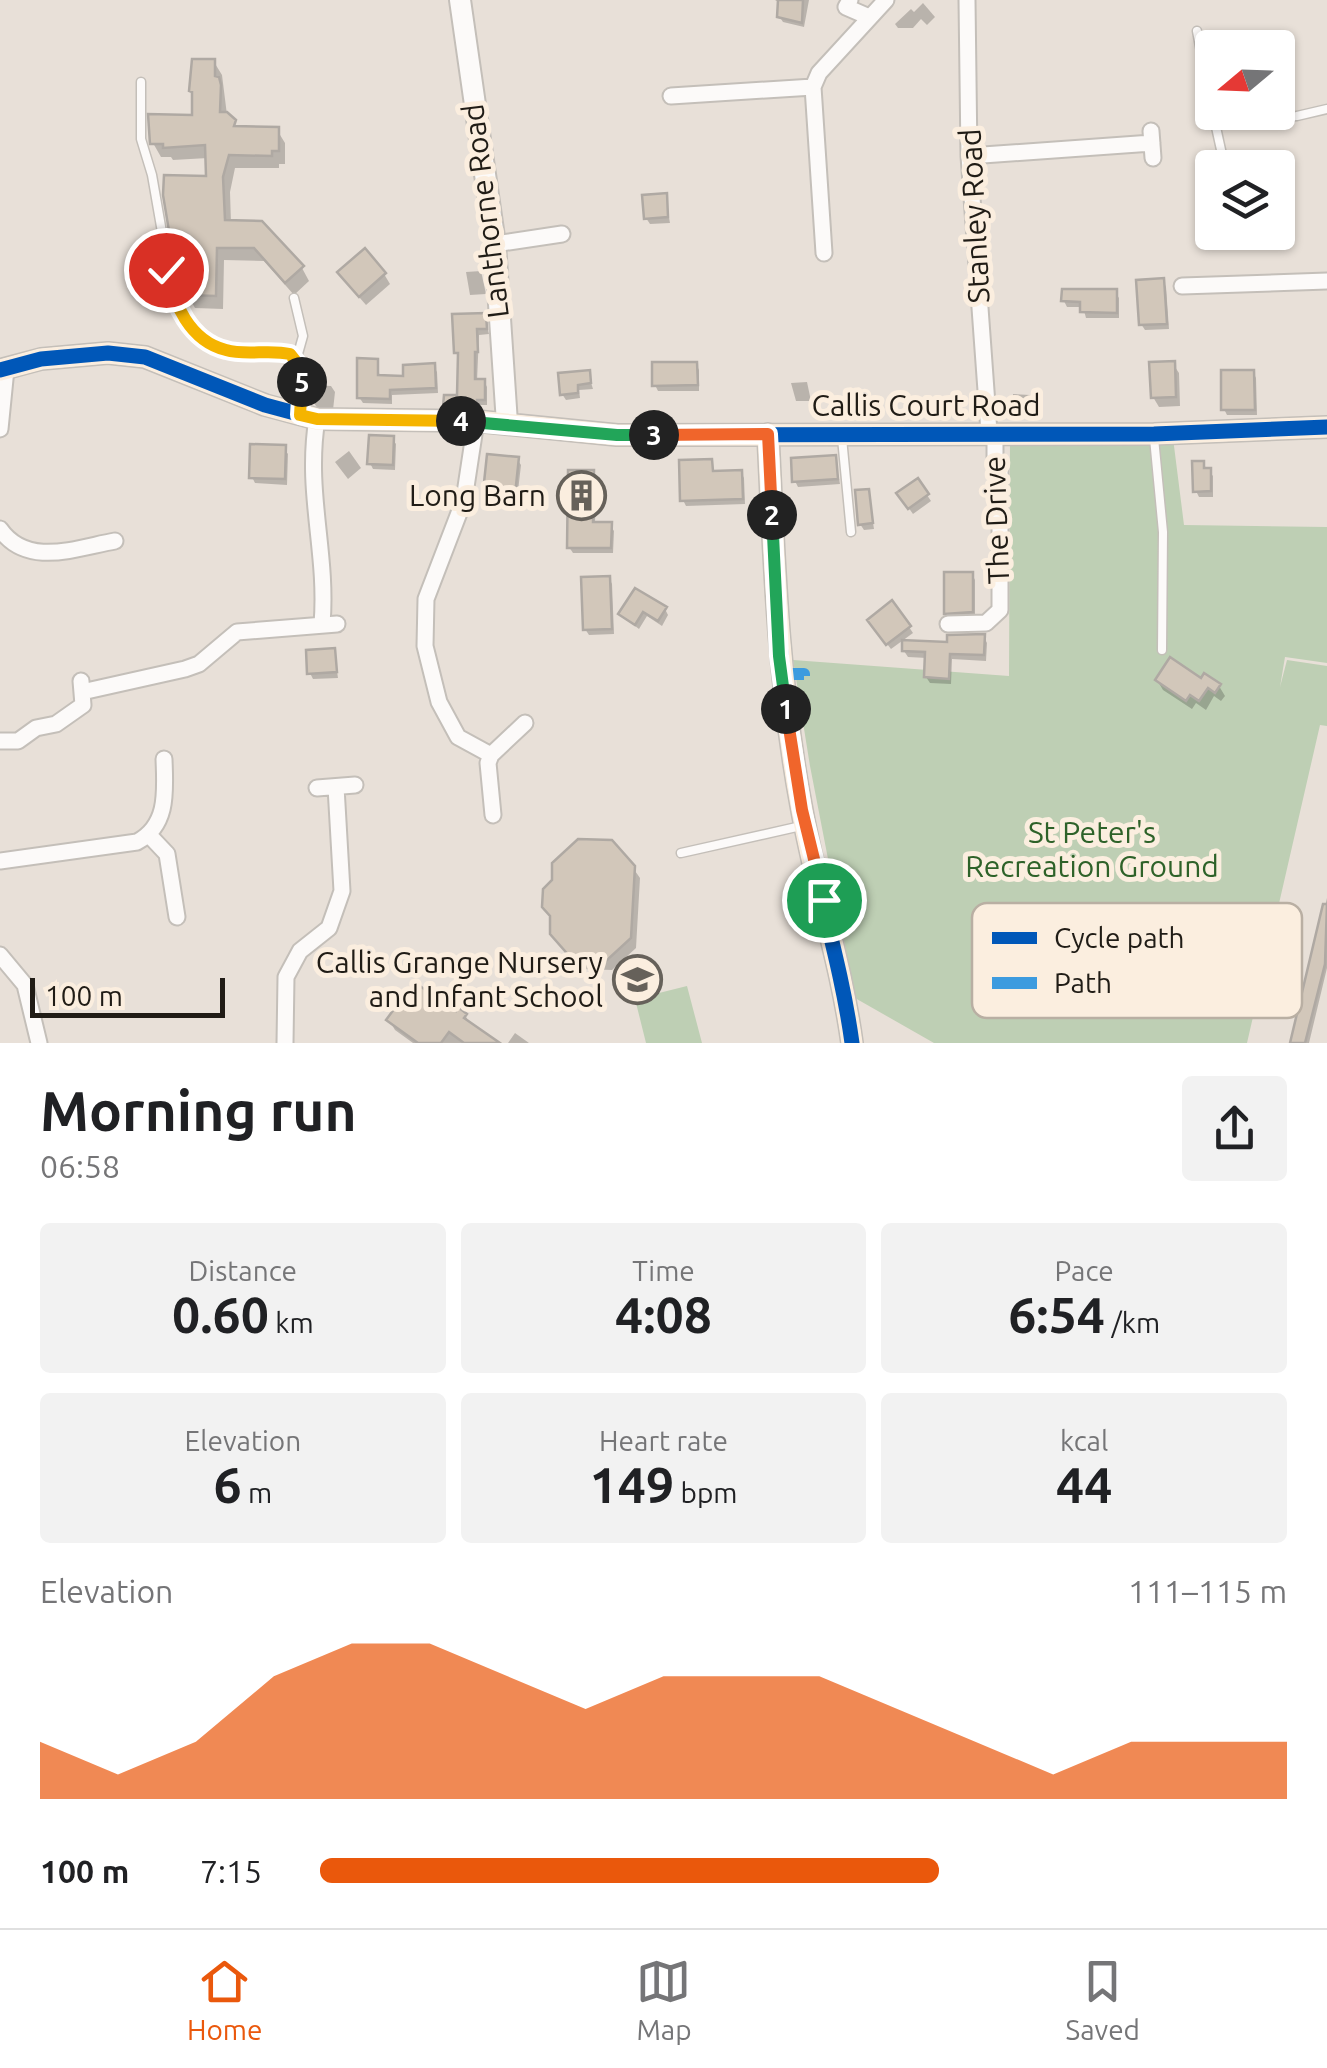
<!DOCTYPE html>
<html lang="en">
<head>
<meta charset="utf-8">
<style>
	body { margin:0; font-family:Ubuntu,sans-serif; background:#f2f2f2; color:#202124; height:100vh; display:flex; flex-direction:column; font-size:38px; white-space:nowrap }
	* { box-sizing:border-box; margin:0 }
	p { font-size:32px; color:#757577 }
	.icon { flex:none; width:55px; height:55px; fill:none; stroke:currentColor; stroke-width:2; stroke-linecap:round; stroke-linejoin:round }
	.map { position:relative; height:1043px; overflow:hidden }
	.panel { display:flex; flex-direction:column; background:#fff; flex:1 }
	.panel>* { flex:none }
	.needle { width:65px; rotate:251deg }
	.tools { position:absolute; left:1195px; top:30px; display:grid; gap:20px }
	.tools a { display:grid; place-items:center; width:100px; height:100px; border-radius:10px; background:#fff; box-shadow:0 2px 8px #0004; font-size:50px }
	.scale { position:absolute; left:30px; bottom:25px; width:195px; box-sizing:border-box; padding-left:10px; border:5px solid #201c16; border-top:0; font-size:28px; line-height:35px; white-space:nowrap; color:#201c16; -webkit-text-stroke:8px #fbeedf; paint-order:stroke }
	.pin { position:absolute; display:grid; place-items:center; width:85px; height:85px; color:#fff; margin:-42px; border:5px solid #fff; border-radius:50%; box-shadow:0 2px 10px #0007 }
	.km { position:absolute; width:50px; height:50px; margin:-25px; border-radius:50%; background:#222; color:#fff; font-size:28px; line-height:50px; text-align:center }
	.round { display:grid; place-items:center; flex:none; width:105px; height:105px; border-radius:10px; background:#f2f2f2 }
	.overview { display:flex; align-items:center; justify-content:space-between; height:170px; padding:0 40px }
	h1 { font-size:55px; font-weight:700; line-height:75px }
	.stats { display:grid; grid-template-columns:repeat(3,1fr); gap:15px; height:170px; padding:10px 40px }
	.stats div { display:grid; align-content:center; border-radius:10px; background:#f2f2f2; text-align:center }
	.stats b { font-size:50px; font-weight:700 }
	.stats small { font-size:28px; font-weight:400 }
	.stats p { font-size:28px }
	.chart { height:280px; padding:20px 40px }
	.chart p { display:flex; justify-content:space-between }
	.chart svg { width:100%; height:180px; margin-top:10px; fill:#ea580c; opacity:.7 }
	ul { padding:0 40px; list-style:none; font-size:32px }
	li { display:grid; grid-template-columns:160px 120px 1fr; align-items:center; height:75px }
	li i { height:25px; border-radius:12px; background:#ea580c }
	.menu { display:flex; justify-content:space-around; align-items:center; height:140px; border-top:2px solid #e0e0e0; background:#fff; font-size:28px; color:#757577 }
	.menu a { display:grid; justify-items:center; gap:5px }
	.menu .active { color:#ea580c }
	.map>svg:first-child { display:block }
</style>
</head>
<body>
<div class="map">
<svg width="1327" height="1043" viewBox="0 0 1327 1043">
	<rect width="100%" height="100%" fill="#e8e0d8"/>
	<path fill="#becfb4" d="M1173,438L1184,525L1327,527V663L1285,657L1280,687L1287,660L1327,666V726L1320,725L1247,1043H934L855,998L810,766L793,660L1009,676L1010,441Z
		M687,986L702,1043H646L635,999Z"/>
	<path fill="#0003" d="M775,0H809L804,27L783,22L779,16L780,3Z
		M923,3L935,17L927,25L921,19L913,28H898L895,24L911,9L914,12Z
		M214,62L222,75L227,115L238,129L277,130L285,143V164H279V168H235L230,192L231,223L302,268L309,281L294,295L264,261L224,260L223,309L195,308L187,294L188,256H182L174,242L208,179V158L173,160L171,157H161L153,143L194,117Z
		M665,196L670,223L650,224L646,218Z
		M481,271L486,294L470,295L466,272Z
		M384,274L390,284L366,305L346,282Z
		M1163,281L1166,287L1169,329L1145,330L1141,324Z
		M1115,292L1119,298V318H1086L1083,307H1067L1064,301Z
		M484,315L489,334L479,335L477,381H484L487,387V405H479V413L449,412L446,406L460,398V359L457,353Z
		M377,361L380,378H406L433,366L437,372L438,393L392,395V404L363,403L359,397Z
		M696,364L699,370V391H658L655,385Z
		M1173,364L1179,373L1180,406L1159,407L1153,397Z
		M1253,372L1256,378L1257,415H1227L1224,409Z
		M588,373L593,389L579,390L580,398L566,400L562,394Z
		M807,382L811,401H796L791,383Z
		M316,385L331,386L335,392L333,410L318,409L314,403Z
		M1013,394L1030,395L1033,401V417H1016L1013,411Z
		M392,438L396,444L395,470L373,469L370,463Z
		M284,448L288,454L287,485L255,483L252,477Z
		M349,451L361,468L348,479L335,462Z
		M835,457L840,484L798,487L795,481Z
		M517,459L521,465L517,500L489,497L486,491Z
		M711,462L715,473L741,472L744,478L745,504L686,506L683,500Z
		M1202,463L1213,476V497H1199L1196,491Z
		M592,473L596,479L595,525H610L614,531L613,553H573L569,547Z
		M868,492L874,529L864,530L860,524Z
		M927,495L931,501L913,514L903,500Z
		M972,574L975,580V617L950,619L947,613Z
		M609,578L612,584L614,634L589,635L585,629Z
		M665,609L668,615L662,626L647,616L639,629L621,615Z
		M873,626L909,627L913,633L891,649Z
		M984,637L987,643L986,661L952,659L951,684L930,683L926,677L927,658L908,657L904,651Z
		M334,651L338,678L313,679L310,673Z
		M1157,680L1202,681L1219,686L1225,696L1221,701L1214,696L1206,710L1196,703L1192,709L1163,690Z
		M633,868L640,878L636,948L612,970L580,969L552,933Z
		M1327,898V968L1309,1043H1292Z
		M456,1015H465L471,1026L496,1043H413L395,1030L389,1020Z
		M515,1033L529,1043H508Z"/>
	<path fill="#d2c7ba" stroke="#afa9a3" stroke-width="2.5" d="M778,0H803L802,23L777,17Z
		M192,59H215V76L219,77L221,85L220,112H227L236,120L234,126L279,127V151H272V156L229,155L223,177L225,220L262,221L304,266L285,283L254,248H217L216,296L184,295L186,243H171L163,195L164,175L206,176L205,145L163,148V144H150L148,114L192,115V92L189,91Z
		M667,193L668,217L644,219L642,195Z
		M365,248L386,273L359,297L337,272Z
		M1164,278L1167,324L1139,325L1136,280Z
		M1062,289H1117V313L1080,312V302L1061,301Z
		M486,313L487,329H477L478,352H475V379H485V400H477V407H443L444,395H457L458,353H454L452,314Z
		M357,358L378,359V375L403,376V365L435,363L436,388L390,390V399L357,398Z
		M1175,361L1176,397L1151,398L1149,362Z
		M652,362H697L698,385L652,386Z
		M590,370L591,383L578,385V393L560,395L558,373Z
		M1221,370H1254L1255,410H1221Z
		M369,435L394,436L393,465L367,464Z
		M250,444L286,445L285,479L249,478Z
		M487,454L519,457L515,495L483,492Z
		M836,455L838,479L792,482L791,458Z
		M712,459L713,471L742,470L743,499L680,501L679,460Z
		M1192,461H1204V468H1211V491L1193,492Z
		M568,470H594L593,522H612L611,548H567Z
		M918,478L929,494L908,509L896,493Z
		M869,489L873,523L858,525L855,490Z
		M944,572H973V612L944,614Z
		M610,576L612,629L583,630L581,577Z
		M635,588L667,607L658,621L643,612L635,625L618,614Z
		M892,600L911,626L886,645L867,620Z
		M985,634L984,655L950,654L949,679L924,677L925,652L902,651V640L947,642V635Z
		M335,648L337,672L307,674L306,650Z
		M1170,657L1201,678L1204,673L1221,684L1215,693L1208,688L1199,701L1190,695L1186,701L1155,680Z
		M578,839L612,840L635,866L631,938L606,961L572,959L550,934V916L542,907L543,889L552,880V863Z
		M1323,904H1327L1325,964L1305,1043H1290Z
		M414,982L456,1011L458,1007L467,1014L464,1018L500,1043H464L449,1032L441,1043H418L386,1020Z"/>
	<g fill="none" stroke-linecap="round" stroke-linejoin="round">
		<defs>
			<path id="lane" d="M1197,31L1212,109
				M141,82V139L152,175L174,301L189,325L206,342L227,351L290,354L301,368L300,411
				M1214,118L1225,168
				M1215,122L1297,116L1327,109
				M294,298L303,336L296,361
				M842,438L851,532
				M1154,438L1163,532L1162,650
				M681,853L801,826"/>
			<path id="street" d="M850,0L846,7L869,17
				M967,0L969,156L989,432
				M671,96L813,87
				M1151,131L1153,158
				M969,156L1152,143
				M495,244L562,234
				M824,253L813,87L819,73L886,0
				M1182,286L1327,281
				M317,419C305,492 328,553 322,624
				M476,421L464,500L426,599L425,646L439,702L458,737L491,755
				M0,429L6,369
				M0,529C27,568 76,548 115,541
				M948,624L986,623L1000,610V469L995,460V432
				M82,692L185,669L199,664L237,632L337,624
				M0,741H18L36,728L56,724L83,705L81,681
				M317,788L355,785
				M493,815L488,763L491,755L525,723
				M149,835L167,854L177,917
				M0,861L137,842C169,825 165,790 164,759
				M0,955L25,985L39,1043
				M285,1043L286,977L300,951L329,928L342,891L336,787"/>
			<path id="secondary" d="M460,0L495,244L507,423
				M0,370L41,359L108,353L145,357L265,405L317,419L476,421L617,435L1154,434L1327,427
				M768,434C774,559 778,682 801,805C815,885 841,962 852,1043"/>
		</defs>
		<use href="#lane" stroke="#c4bfb9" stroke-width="11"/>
		<use href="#street" stroke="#c4bfb9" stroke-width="19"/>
		<use href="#secondary" stroke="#c4bfb9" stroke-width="24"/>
		<use href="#lane" stroke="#fcfaf9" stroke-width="8"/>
		<use href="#street" stroke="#fcfaf9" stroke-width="15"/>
		<use href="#secondary" stroke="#fcfaf9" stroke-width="20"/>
		<path stroke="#3c9bdf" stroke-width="12" stroke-dasharray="25 12" stroke-linecap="butt" d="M781,674H804V686"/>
		<defs>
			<path id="cycleway" d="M0,370L41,359L108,353L145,357L265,405L317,419L476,421L617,435L1154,434L1327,427
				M768,434C774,559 778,682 801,805C815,885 841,962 852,1043"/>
		</defs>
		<use href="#cycleway" stroke="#fbeedf" stroke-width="21"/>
		<use href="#cycleway" stroke="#0057b8" stroke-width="15"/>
	</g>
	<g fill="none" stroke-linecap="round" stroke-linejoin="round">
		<defs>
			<path id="split-1" d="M786,709L802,810L824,900"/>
			<path id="split-2" d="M772,515L779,656L786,709"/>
			<path id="split-3" d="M654,435L768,434L772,515"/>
			<path id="split-4" d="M461,421L617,435H654"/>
			<path id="split-5" d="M302,382L300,415L317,419L461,421"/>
			<path id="split-6" d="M166,270C174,303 189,341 226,350C246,356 269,349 290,354L301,368L302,382"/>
		</defs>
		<use href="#split-1" stroke="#fff" stroke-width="20"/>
		<use href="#split-2" stroke="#fff" stroke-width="20"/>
		<use href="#split-3" stroke="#fff" stroke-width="20"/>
		<use href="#split-4" stroke="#fff" stroke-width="20"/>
		<use href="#split-5" stroke="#fff" stroke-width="20"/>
		<use href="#split-6" stroke="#fff" stroke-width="20"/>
		<use href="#split-1" stroke="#f0652b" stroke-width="12"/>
		<use href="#split-2" stroke="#22a559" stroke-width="12"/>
		<use href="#split-3" stroke="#f0652b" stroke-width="12"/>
		<use href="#split-4" stroke="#22a559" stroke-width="12"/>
		<use href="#split-5" stroke="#f5b400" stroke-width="12"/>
		<use href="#split-6" stroke="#f5b400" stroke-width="12"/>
	</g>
	<defs>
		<symbol id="building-ring" viewBox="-11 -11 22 22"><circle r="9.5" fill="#fbeedf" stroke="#66615a" stroke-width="1.5"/><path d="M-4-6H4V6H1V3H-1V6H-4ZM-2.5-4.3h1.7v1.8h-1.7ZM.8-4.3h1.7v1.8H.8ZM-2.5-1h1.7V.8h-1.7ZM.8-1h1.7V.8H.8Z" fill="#66615a"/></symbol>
		<symbol id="school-ring" viewBox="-11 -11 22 22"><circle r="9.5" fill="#fbeedf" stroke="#66615a" stroke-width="1.5"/><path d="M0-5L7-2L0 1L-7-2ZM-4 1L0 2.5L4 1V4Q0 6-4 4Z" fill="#66615a"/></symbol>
	</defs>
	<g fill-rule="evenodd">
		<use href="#building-ring" x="554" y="468" width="55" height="55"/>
		<use href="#school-ring" x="610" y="952" width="55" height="55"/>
	</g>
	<g text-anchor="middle" stroke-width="10" stroke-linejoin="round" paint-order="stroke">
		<g font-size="30" fill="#201c16" stroke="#fbeedf">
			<text transform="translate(486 211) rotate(-97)" y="10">Lanthorne Road</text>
			<text transform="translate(975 216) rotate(-93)" y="10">Stanley Road</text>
			<text x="926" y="416">Callis Court Road</text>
			<text transform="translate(997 520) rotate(-92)" y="10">The Drive</text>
		</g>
		<g font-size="30" fill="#201c16" stroke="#fbeedf" text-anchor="end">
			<text x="546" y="506">Long Barn</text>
			<text x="603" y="973">Callis Grange Nursery<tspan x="603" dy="34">and Infant School</tspan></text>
		</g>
		<g font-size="30" fill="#2e6229" stroke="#fbeedf">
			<text x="1092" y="843">St Peter's<tspan x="1092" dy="34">Recreation Ground</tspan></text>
		</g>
	</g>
	<rect x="972" y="903" width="330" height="115" rx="15" fill="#fbeedf" stroke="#b9afa3" stroke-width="2.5"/>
	<rect x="992" y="932" width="45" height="12" fill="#0057b8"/>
	<rect x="992" y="977" width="45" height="12" fill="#3c9bdf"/>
	<g font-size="28" fill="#201c16">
		<text x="1054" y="948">Cycle path</text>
		<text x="1054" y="993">Path</text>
	</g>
</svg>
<div class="tools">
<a><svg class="needle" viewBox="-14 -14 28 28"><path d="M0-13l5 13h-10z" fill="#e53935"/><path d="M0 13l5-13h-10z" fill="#757577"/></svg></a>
<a><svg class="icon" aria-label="layers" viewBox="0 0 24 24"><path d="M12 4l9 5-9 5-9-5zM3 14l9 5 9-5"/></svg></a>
</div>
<div class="scale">100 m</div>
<div class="pin" style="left:824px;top:900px;background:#1e9e55"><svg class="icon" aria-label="arrive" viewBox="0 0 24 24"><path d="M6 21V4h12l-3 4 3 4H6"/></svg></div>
<div class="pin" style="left:166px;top:270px;background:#d93025"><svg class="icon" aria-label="check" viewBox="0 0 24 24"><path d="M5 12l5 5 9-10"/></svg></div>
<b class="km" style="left:786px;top:709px">1</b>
<b class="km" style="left:772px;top:515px">2</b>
<b class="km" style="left:654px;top:435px">3</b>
<b class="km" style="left:461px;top:421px">4</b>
<b class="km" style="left:302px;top:382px">5</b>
</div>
<section class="panel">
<div class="overview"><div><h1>Morning run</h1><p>06:58</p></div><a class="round"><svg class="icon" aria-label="share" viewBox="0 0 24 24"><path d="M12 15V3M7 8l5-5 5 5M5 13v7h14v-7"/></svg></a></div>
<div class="stats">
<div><p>Distance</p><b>0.60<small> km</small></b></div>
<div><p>Time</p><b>4:08</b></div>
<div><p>Pace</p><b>6:54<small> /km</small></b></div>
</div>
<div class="stats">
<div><p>Elevation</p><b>6<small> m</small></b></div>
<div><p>Heart rate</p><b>149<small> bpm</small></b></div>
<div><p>kcal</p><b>44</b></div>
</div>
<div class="chart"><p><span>Elevation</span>111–115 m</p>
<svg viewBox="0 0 160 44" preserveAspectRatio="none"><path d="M0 44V30L10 38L20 30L30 14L40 6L50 6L60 14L70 22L80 14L90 14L100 14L110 22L120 30L130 38L140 30L150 30L160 30V44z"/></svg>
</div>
<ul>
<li><b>100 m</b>7:15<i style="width:64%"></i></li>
</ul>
</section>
<nav class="menu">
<a class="active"><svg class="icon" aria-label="home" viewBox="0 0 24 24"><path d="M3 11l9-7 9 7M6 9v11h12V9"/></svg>Home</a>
<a><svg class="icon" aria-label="map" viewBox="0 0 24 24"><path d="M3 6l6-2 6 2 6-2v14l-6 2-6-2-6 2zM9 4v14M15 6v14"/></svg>Map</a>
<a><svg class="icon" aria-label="saved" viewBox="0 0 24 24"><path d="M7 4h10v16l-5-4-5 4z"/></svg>Saved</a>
</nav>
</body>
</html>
